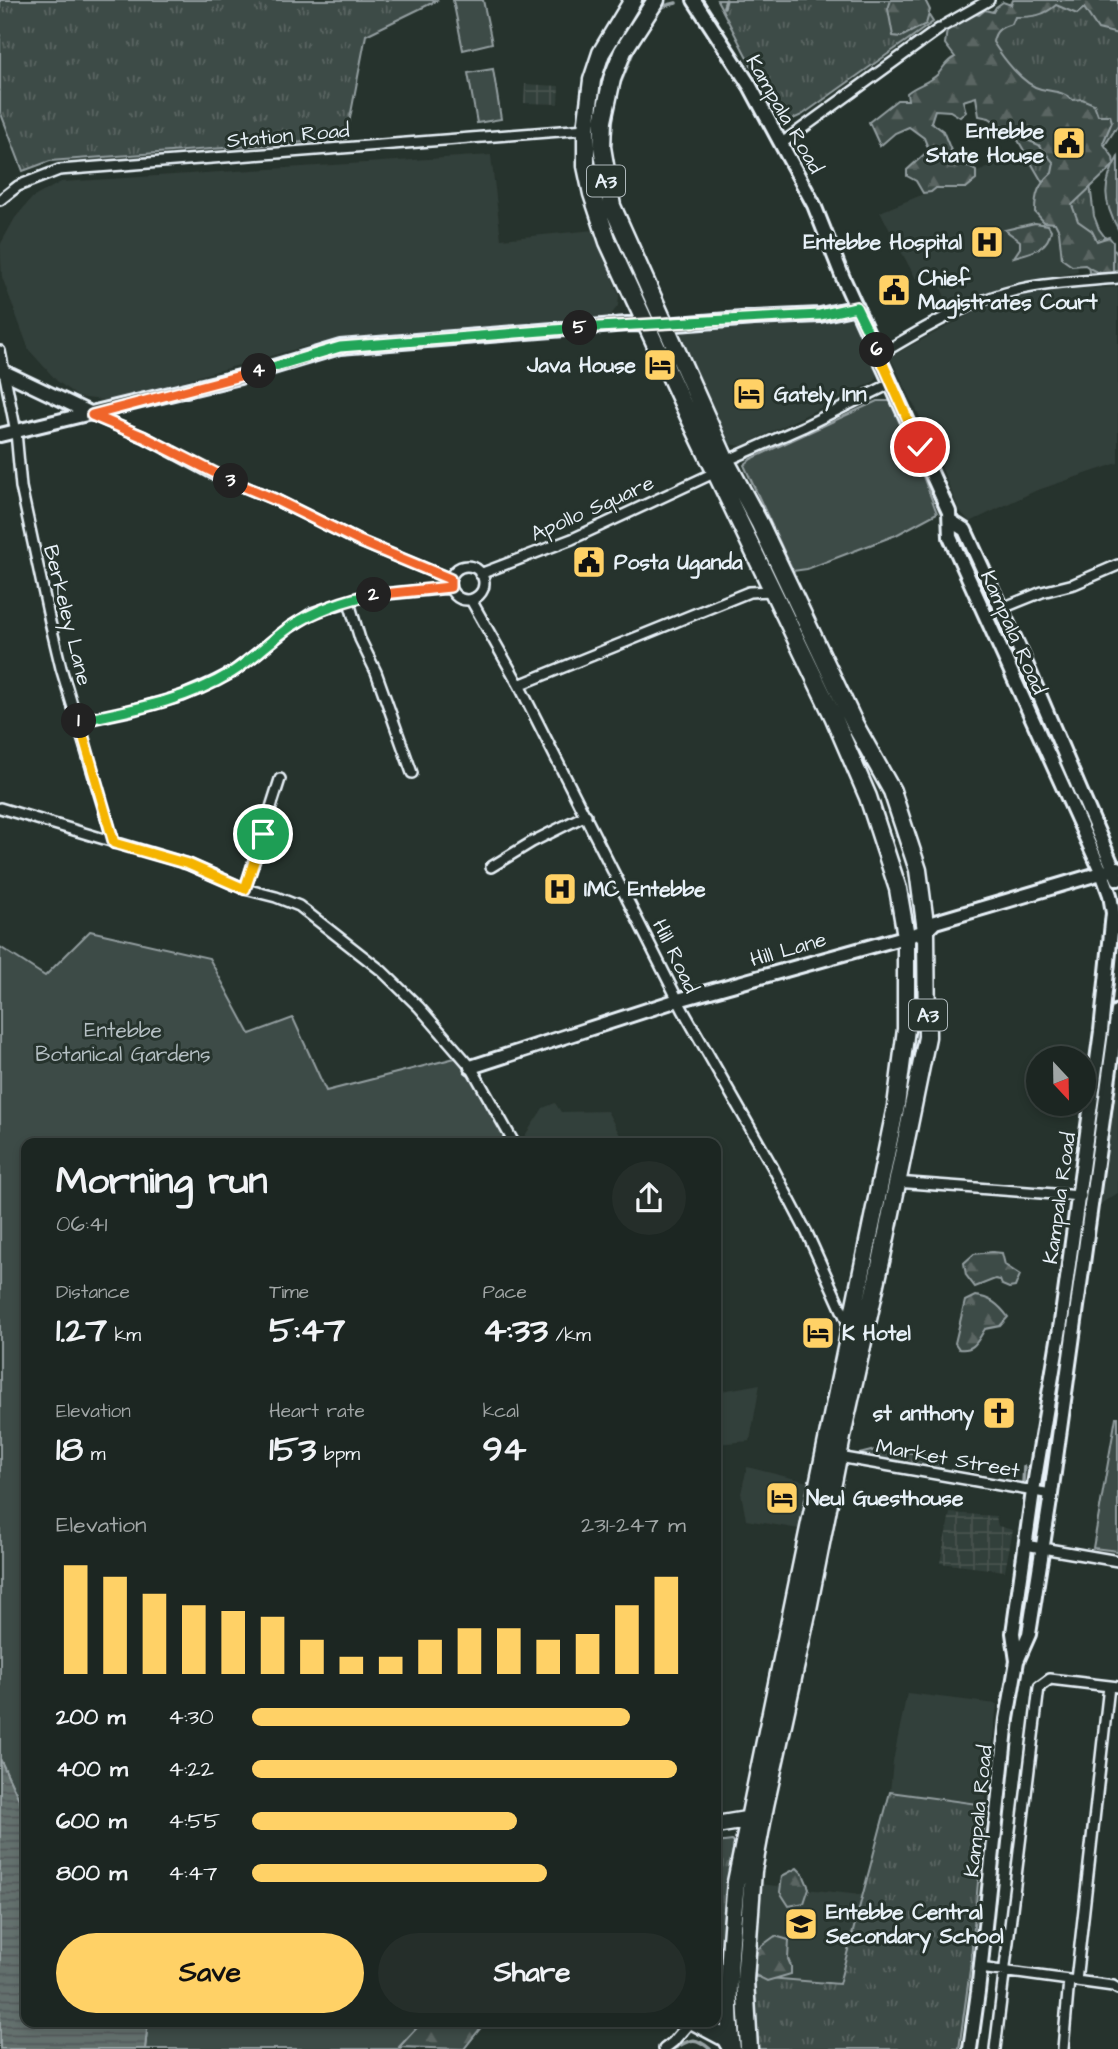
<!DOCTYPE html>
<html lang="en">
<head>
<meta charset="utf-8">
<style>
	body { margin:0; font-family:"Architects Daughter",sans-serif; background:#252e2a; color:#f1f3f6; height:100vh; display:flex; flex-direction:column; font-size:26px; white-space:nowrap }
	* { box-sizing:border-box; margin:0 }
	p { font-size:23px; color:#a0a5a5 }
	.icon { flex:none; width:38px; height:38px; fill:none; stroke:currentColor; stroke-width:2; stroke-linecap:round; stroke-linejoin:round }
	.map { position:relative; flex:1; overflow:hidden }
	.sheet { position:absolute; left:21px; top:1138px; width:700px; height:889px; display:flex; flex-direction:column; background:#1c2622; border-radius:14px; box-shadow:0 4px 10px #0003,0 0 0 2px #3a4340 }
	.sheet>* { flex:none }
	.needle { width:46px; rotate:158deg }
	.tools { position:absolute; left:1026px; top:1046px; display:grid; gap:14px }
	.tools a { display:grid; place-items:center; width:70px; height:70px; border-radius:50%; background:#1c2622; box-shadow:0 4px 10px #0003,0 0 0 2px #3a4340; font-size:35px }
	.pin { position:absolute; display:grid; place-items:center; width:60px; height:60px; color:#fff; margin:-30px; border:4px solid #fff; border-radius:50%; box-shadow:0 2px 7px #0007 }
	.km { position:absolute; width:35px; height:35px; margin:-18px; border-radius:50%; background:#222; color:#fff; font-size:19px; line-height:35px; text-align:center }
	.round { display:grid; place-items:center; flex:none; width:74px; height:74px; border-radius:37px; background:#252e2a }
	.headline { display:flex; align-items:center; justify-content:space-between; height:119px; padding:0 35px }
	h1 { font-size:38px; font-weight:700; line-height:52px }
	.stats { display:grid; grid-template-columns:repeat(3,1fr); gap:10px; height:119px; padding:7px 35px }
	.stats div { display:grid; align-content:center }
	.stats b { font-size:35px; font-weight:700 }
	.stats small { font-size:19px; font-weight:400 }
	.stats p { font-size:19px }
	.chart { height:196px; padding:14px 35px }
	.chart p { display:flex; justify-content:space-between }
	.chart svg { width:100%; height:126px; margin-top:7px; stroke:#ffd166; stroke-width:6 }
	.button { display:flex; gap:14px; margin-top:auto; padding:14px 35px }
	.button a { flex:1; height:80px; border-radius:42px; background:#ffd166; color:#111; font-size:28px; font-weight:700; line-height:80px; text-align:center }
	.button a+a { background:#252e2a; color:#f1f3f6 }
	ul { padding:0 35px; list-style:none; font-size:23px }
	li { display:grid; grid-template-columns:112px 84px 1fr; align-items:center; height:52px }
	li i { height:18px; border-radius:9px; background:#ffd166 }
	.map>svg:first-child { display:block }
</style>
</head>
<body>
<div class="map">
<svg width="1118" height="2049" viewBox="0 0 1118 2049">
	<defs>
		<pattern id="industrial-grid" width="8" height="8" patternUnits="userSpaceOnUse" patternTransform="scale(1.75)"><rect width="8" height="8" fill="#333f3a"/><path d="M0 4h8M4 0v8" fill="none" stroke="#47524e"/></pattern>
		<pattern id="grass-tufts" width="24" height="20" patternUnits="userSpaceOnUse" patternTransform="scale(1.75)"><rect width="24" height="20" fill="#3e4b47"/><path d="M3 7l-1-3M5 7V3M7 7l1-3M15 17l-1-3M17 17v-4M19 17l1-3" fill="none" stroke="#5a6562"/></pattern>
		<pattern id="forest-firs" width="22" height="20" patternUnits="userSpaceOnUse" patternTransform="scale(1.75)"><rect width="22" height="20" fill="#3e4b47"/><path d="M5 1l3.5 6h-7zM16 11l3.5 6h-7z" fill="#5a6562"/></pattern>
		<pattern id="water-rules" width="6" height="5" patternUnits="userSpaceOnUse" patternTransform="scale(1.75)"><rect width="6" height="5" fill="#636f6d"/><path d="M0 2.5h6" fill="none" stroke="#535a5a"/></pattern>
	</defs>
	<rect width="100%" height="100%" fill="#26332d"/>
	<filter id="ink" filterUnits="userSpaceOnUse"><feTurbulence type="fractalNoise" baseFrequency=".0143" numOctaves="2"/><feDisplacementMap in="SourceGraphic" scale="14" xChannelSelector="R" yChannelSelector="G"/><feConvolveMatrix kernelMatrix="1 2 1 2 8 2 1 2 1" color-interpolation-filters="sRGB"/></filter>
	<g filter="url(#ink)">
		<path fill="#333f3a" d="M1026,152L1051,195L1077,262L1078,272L1013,285L950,308L935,275L931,274L916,279L880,212Z
			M491,155L501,239L594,230L619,295L618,306L606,321L369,335L303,347L110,401L78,397L57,381L29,350L2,277L0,245L15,218L32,198L61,182Z
			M1118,287V463L1035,491L970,522L959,510L922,421L890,357L974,312L1019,296L1053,290Z
			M846,315L858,322L878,368L875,381L742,446L728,444L681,339L684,332Z
			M1118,1044V1193L1082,1215Z
			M555,1103L561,1112L607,1111L620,1135L604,1143H520L543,1108Z
			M760,1384L750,1441L716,1444V1392Z
			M747,1467L808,1482L799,1529L746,1520L741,1493Z
			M907,1693L997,1704L985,1805L890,1792L893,1761Z
			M749,1883L862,1895L839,1984L746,1976Z"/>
		<path fill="url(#industrial-grid)" d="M525,84L559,86L558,104L524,103Z
			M950,1513L996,1516L998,1526L1013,1530L1005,1571L940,1563Z"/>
		<path fill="url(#grass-tufts)" stroke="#939ea0" stroke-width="2" d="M0,0H438L366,35L346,139L50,161L23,171L0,111Z
			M643,0H649L598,122L632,268L628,270C617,245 605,221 597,195C579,132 602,49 643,0Z
			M717,0H919L933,22L802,115L793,119H783L776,113Z
			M1018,0H1118V125L1096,159L1090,185L1094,216L1099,229L1118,255V270L1089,273L1088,261L1015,135L971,21Z
			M1118,157V229C1103,202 1102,184 1118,157Z
			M883,1448L935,1457L942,1468L940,1471L863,1458L859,1454Z
			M890,1792L985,1805L970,1970L959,2049H758L746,1976L839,1984Z
			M732,1841L734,1843L724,1913L719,2026L716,2014V1843Z"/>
		<path fill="url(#forest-firs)" stroke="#939ea0" stroke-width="2" d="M891,0H925L930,10L926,24L901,37L893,36L888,9Z
			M1013,0H1118V34L1098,29L1084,8L1077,14L1056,5C1044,16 1032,17 1015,17L1012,24C1001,27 995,30 993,42C1003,58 1023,85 1041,89C1054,92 1063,91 1073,100L1082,99L1094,104L1098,115H1110L1112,122L1103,143L1113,157L1114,165L1072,205L1078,221L1092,231L1097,241L1109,237L1113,242V272C1103,276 1093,271 1085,265L1072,266L1062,259L1059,231L1055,223L1044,222L1035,212C1035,194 1038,185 1052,173L1054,163L1039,145L1015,135L989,118L979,116L976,97L963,101L966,112L960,117L950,111L935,110L931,122L943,131L954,158L976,171V180L966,188H936L931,192L923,193L916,181L907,176V170L929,150L924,138L909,127L895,133L880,146L869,122L897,100H908L907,93C916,85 929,83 938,74C945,66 946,61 955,57L945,44L948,22L968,12L979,15L985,10L993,12L996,7L1003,2L1011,5Z
			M1035,223L1048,225L1051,230C1048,250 1031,252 1014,257L1020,248V241L1005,230Z
			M992,1252L1002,1253L1005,1265L1020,1275L1015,1287L1009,1288L1002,1285L1000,1280L995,1279L975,1287L966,1275L964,1263L974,1254Z
			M975,1296C990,1297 999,1305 1008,1317L1000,1326L985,1329C977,1341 975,1351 959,1349L955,1343L965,1301Z
			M797,1868L803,1874L809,1888L804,1903L789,1906L780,1892L782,1876Z
			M775,1936L789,1940L788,1959L791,1966V1974L767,1981L751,1973L746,1965L756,1950Z
			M423,2021H486L464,2049L399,2047Z"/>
		<path fill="#3e4b47" stroke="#939ea0" stroke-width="2" d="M453,0H483L492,43L463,50Z
			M493,69L501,119L477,123L468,73Z
			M877,401H890L896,406L937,513L896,535L807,569L793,571L744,465L751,459Z
			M90,931L209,958L250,1034L293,1018L326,1091L463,1056L511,1143H26V1814L0,1759V947L45,976Z
			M1116,1417H1118V1551L1093,1548Z
			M148,2021H423L399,2047L400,2049H145Z"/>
		<path fill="url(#water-rules)" stroke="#98a3a5" stroke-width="2" d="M0,1759L26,1814V2021H148L145,2049H0Z"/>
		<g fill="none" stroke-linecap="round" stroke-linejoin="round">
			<path stroke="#98a3a5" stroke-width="3.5" d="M724,7L726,0
				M656,14L664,6L676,3
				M617,91L635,47
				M610,150L613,113
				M1023,1482L1024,1467
				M673,2049C691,2040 693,2035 710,2049"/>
			<defs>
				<path id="street" d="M945,25L989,0
					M782,143L939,29
					M0,200L18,186L59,170L586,129
					M0,351L16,432L21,487L50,622L61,668L114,843
					M879,355C922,329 971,300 1021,289C1053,282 1085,281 1118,278
					M92,415L144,437L215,475L274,499L359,541L450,579
					M726,461L803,427L892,383
					M450 583a17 17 0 1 1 34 0a17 17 0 1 1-34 0Z
					M480,574L572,539L716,472
					M471,600L519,685L683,1010L772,1166L807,1233L849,1326
					M349,602L360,639L376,672L412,773
					M1000,609L1042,592L1074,584L1118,565
					M519,685L749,592L774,591
					M77,722L129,711L182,696L211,683L233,672L289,628L312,613L364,596L450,588
					M0,808L188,864L245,889L276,897L299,906L382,971L419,1007L471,1067L514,1143
					M491,867L532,842L586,815
					M245,889L280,779
					M896,1182L1081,1196
					M839,1457L1051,1494
					M1025,1545L1118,1561
					M980,1968L1113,1986L1118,1989
					M1076,1981L1109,1686
					M664,2049L673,2042L691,2021
					M995,2049L1039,1687L1050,1679L1118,1687
					M1063,2049L1069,1980"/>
				<path id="secondary" d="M694,0L750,86L814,205L843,278L949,512L950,537L1102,873L1110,895L1113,913L1101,1031L1061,1322L1033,1491L1013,1633L1017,1661
					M4,372L92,414
					M0,435L240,377L340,347L627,324L664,325L754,318L820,315L857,307
					M951,521L965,530L1021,652L1118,879
					M471,1067L678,1000L926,931L935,922L1118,868
					M970,2049L978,1992L1007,1719L1017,1661L1029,1634L1051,1494L1118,1011"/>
				<path id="highway" d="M633,0L601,53L592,80L586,129V166L592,194L608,242L689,417L834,718L868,797L898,889L906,936V1029L896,1106L736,1882C731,1938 725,1993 732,2049
					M656,0L623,51L612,79L603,121L602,147L612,206L726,461L760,524L855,725L892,791L918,870L926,931L927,1037L882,1257L845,1422L807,1614L765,1806L753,1871L745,1980L749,2049
					M716,1825L758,1818
					M693,2021L725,2038L731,2048"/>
			</defs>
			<use href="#street" stroke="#e8f1f8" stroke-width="14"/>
			<use href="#secondary" stroke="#e8f1f8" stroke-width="18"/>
			<use href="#highway" stroke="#e8f1f8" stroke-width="21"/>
			<use href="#street" stroke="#26332d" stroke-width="9"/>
			<use href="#secondary" stroke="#26332d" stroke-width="12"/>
			<use href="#highway" stroke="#26332d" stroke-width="16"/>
		</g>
	</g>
	<g fill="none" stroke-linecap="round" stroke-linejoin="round" filter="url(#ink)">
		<defs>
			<path id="split-1" d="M79,721L114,843L188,864L245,889L263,834"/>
			<path id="split-2" d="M79,721C131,710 185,701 231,673C252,660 270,641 290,627C312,612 348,598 374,595"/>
			<path id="split-3" d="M231,481L274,499L359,541L450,579V587L374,595"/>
			<path id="split-4" d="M231,481L144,437L92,415L259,371"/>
			<path id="split-5" d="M259,371L340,347L580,328"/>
			<path id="split-6" d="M580,328L820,315L856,307L877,350"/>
			<path id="split-7" d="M877,350L920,447"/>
		</defs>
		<use href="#split-1" stroke="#fff" stroke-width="14"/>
		<use href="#split-2" stroke="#fff" stroke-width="14"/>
		<use href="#split-3" stroke="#fff" stroke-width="14"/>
		<use href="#split-4" stroke="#fff" stroke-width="14"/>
		<use href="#split-5" stroke="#fff" stroke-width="14"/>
		<use href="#split-6" stroke="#fff" stroke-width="14"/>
		<use href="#split-7" stroke="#fff" stroke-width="14"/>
		<use href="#split-1" stroke="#f5b400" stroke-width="9"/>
		<use href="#split-2" stroke="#22a559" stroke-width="9"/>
		<use href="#split-3" stroke="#f0652b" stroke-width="9"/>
		<use href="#split-4" stroke="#f0652b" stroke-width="9"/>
		<use href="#split-5" stroke="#22a559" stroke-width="9"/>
		<use href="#split-6" stroke="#22a559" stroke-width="9"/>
		<use href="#split-7" stroke="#f5b400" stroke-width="9"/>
	</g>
	<defs>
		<symbol id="civic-square" viewBox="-11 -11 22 22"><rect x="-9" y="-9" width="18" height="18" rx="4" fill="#ffd166" stroke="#26332d"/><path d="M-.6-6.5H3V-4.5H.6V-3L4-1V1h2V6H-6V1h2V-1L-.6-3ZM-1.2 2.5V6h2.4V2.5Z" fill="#111"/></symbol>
		<symbol id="hospital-square" viewBox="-11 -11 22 22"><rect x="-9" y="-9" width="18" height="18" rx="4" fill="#ffd166" stroke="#26332d"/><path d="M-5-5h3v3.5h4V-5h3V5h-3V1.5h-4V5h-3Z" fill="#111"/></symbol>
		<symbol id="hotel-square" viewBox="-11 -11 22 22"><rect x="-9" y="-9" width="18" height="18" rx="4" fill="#ffd166" stroke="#26332d"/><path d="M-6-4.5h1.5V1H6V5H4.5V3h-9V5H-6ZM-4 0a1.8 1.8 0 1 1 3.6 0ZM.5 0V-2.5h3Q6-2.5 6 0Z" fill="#111"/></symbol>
		<symbol id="church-square" viewBox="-11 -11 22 22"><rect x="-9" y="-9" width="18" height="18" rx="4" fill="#ffd166" stroke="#26332d"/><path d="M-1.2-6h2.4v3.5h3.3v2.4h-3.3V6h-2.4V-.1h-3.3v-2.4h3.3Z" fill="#111"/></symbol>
		<symbol id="school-square" viewBox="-11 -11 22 22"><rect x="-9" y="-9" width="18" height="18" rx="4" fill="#ffd166" stroke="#26332d"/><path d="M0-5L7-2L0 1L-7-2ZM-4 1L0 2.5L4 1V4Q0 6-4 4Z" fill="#111"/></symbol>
	</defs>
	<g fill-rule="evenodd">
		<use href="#civic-square" x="1050" y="124" width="38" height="38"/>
		<use href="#hospital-square" x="968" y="223" width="38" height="38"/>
		<use href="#civic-square" x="875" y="271" width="38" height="38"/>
		<use href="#hotel-square" x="641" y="346" width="38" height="38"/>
		<use href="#hotel-square" x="730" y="375" width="38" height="38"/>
		<use href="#civic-square" x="570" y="543" width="38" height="38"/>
		<use href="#hospital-square" x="541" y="870" width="38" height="38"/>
		<use href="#hotel-square" x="799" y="1314" width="38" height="38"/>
		<use href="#church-square" x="980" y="1394" width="38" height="38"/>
		<use href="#hotel-square" x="763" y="1479" width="38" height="38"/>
		<use href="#school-square" x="782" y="1905" width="38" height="38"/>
	</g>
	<g text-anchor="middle" stroke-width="6" stroke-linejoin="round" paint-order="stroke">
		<g fill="#26332d" stroke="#aeb8bb" stroke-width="2">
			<rect x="587" y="165.5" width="38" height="31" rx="5"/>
			<rect x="909" y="999.5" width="38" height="31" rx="5"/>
		</g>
		<g font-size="19" font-weight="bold" fill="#e8f1f8">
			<text x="606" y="188">A3</text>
			<text x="928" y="1022">A3</text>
		</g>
		<g font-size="21" fill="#e8f1f8" stroke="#26332d">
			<text transform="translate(785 114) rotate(60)" y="7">Kampala Road</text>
			<text transform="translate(288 135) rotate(-5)" y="7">Station Road</text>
			<text transform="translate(592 508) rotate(-24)" y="7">Apollo Square</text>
			<text transform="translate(68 615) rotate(76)" y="7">Berkeley Lane</text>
			<text transform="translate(1014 632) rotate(66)" y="7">Kampala Road</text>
			<text transform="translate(788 949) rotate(-16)" y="7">Hill Lane</text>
			<text transform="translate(676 956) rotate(64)" y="7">Hill Road</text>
			<text transform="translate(1059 1198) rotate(-82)" y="7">Kampala Road</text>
			<text transform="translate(948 1458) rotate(10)" y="7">Market Street</text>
			<text transform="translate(978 1811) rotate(-84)" y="7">Kampala Road</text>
		</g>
		<g font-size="21" font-weight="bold" fill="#e8f1f8" stroke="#26332d" text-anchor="start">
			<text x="1044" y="138" text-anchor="end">Entebbe<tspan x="1044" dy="24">State House</tspan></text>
			<text x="962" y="249" text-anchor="end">Entebbe Hospital</text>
			<text x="918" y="285">Chief<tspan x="918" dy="24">Magistrates Court</tspan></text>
			<text x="636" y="372" text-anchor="end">Java House</text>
			<text x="774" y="401">Gately Inn</text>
			<text x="614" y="569">Posta Uganda</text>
			<text x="584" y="896">IMC Entebbe</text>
			<text x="842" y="1340">K Hotel</text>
			<text x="974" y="1420" text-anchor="end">st anthony</text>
			<text x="806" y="1505">Neul Guesthouse</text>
			<text x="826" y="1919">Entebbe Central<tspan x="826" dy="24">Secondary School</tspan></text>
		</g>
		<g font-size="21" fill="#b5bfc3" stroke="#26332d">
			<text x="123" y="1037">Entebbe<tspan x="123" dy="24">Botanical Gardens</tspan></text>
		</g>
	</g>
</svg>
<div class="tools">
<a><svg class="needle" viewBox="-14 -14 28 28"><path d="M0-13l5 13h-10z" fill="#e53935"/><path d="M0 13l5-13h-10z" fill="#a0a5a5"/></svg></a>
</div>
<div class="pin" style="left:263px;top:834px;background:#1e9e55"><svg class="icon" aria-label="arrive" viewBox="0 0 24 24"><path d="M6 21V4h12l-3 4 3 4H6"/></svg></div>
<div class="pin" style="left:920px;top:447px;background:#d93025"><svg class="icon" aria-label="check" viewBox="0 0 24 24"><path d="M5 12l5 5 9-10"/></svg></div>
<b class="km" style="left:79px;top:721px">1</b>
<b class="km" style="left:374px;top:595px">2</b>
<b class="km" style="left:231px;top:481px">3</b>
<b class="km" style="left:259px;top:371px">4</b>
<b class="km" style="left:580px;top:328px">5</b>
<b class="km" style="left:877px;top:350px">6</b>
<section class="sheet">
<div class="headline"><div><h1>Morning run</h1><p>06:41</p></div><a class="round"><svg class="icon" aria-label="share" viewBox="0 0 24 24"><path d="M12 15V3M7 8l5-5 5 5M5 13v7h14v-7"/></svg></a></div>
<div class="stats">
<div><p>Distance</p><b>1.27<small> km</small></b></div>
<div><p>Time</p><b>5:47</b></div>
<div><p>Pace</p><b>4:33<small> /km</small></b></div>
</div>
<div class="stats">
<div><p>Elevation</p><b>18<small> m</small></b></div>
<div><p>Heart rate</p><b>153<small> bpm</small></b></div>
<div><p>kcal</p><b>94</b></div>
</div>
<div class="chart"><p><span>Elevation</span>231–247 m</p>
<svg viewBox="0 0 160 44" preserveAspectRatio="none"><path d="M5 44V6M15 44V10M25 44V16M35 44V20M45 44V22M55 44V24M65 44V32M75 44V38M85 44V38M95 44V32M105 44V28M115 44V28M125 44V32M135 44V30M145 44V20M155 44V10"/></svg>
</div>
<ul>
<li><b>200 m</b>4:30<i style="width:87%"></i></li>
<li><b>400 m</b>4:22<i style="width:98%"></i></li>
<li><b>600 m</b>4:55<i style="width:61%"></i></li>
<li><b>800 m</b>4:47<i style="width:68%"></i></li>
</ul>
<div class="button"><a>Save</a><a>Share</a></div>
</section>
</div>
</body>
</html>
